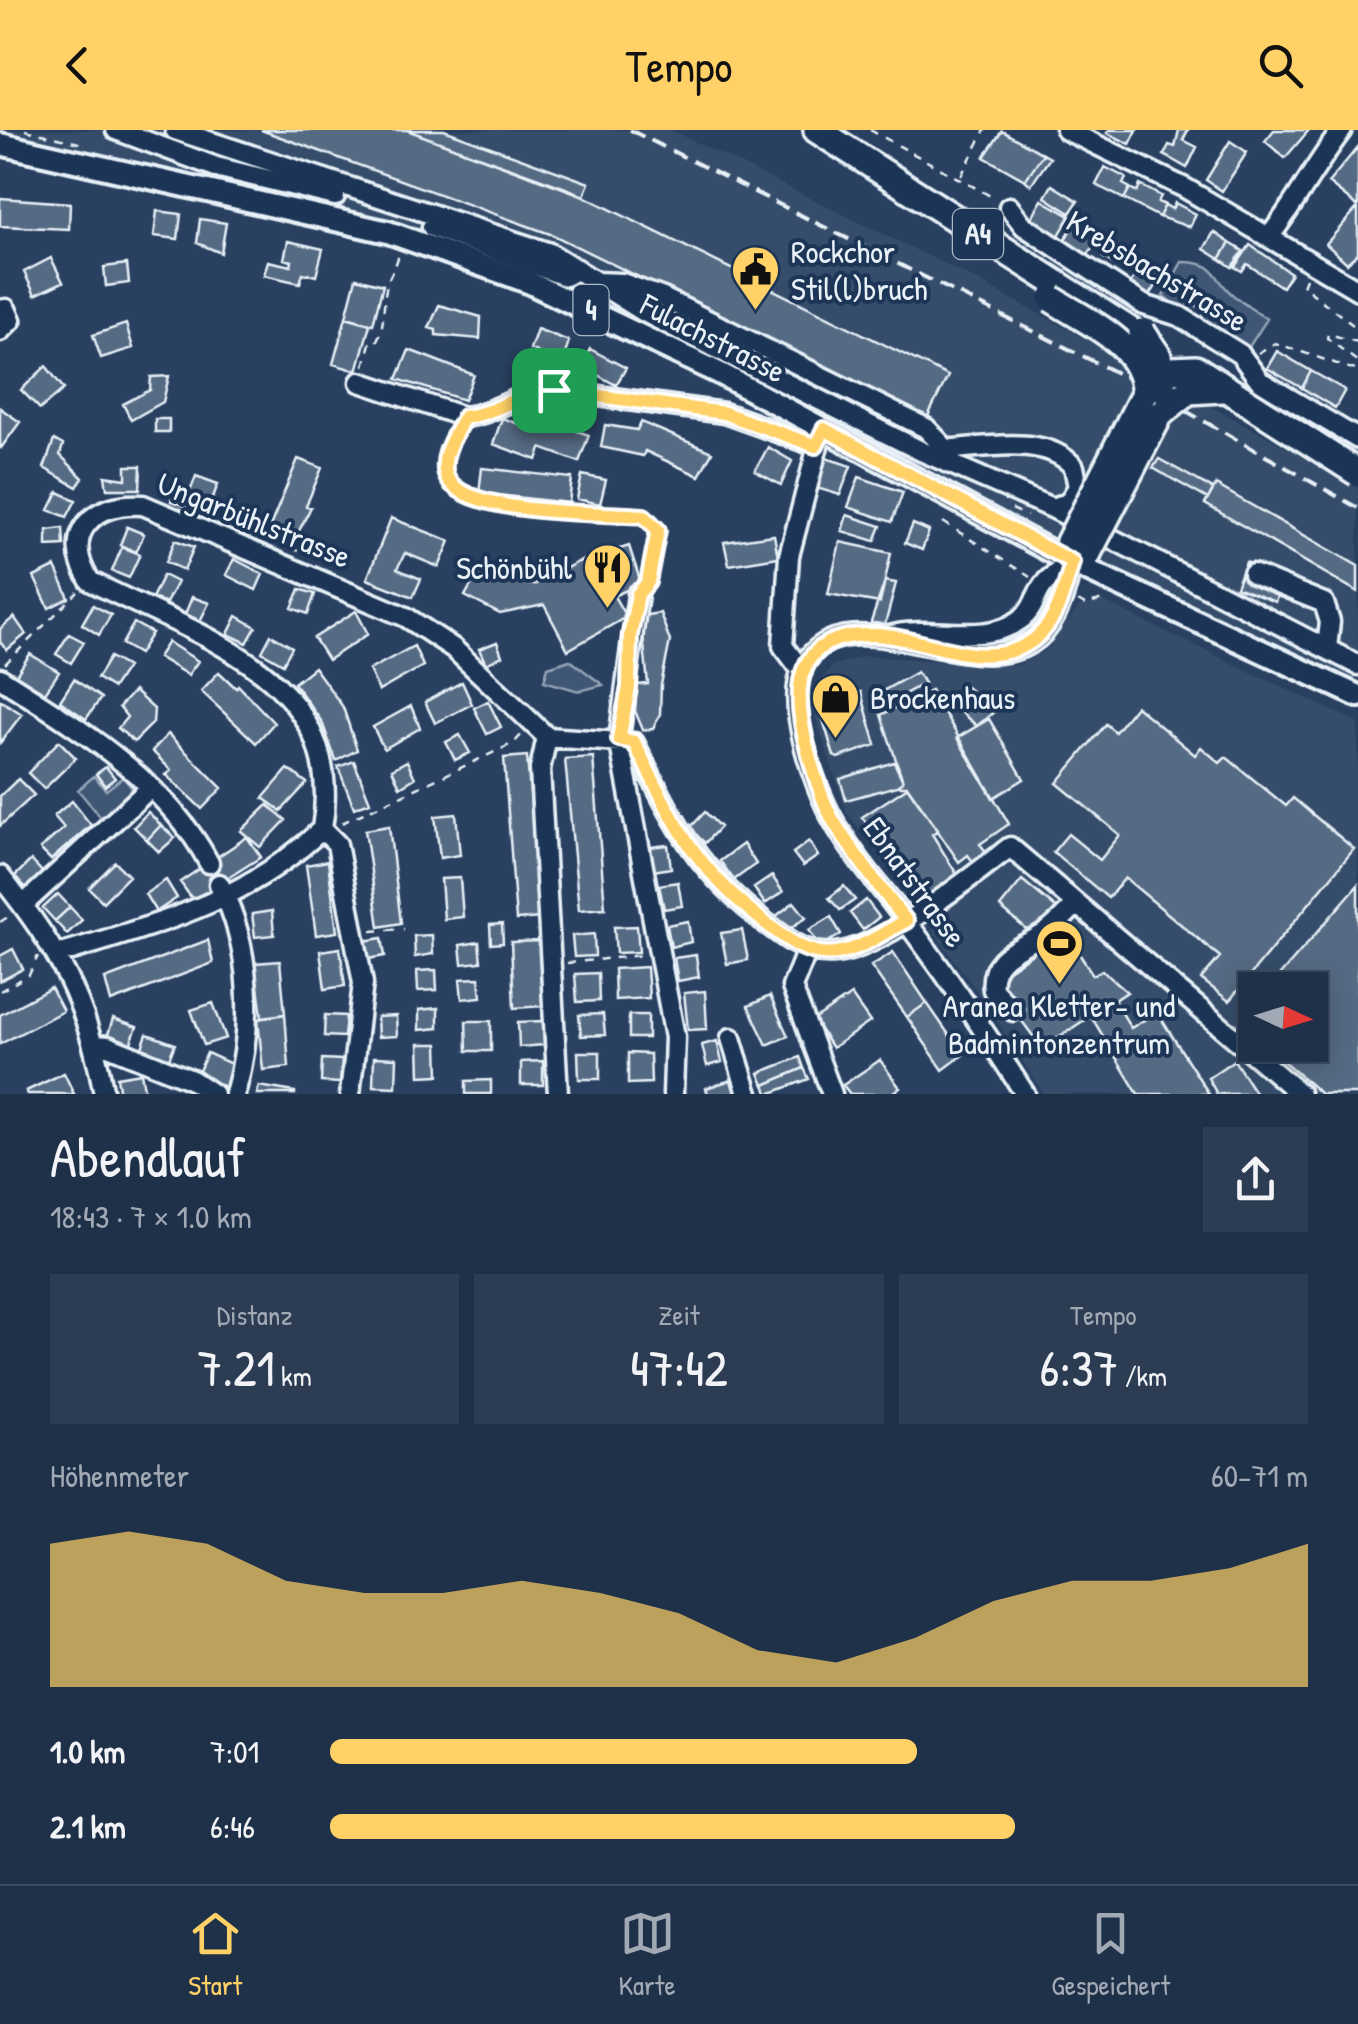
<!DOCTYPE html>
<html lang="de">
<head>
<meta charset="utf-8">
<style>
	body { margin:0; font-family:"Patrick Hand",sans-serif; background:#2c3c53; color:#f1f3f6; height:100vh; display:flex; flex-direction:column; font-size:38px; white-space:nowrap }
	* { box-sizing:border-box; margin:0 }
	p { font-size:32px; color:#a1a9b4 }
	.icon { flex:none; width:55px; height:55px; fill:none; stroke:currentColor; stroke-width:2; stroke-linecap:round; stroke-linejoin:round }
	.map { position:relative; height:964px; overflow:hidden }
	.drawer { display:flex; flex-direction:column; background:#1f3049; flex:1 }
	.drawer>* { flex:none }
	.needle { width:65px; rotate:94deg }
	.controls { position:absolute; left:1238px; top:842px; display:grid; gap:20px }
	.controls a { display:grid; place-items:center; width:90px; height:90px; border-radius:0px; background:#1f3049; box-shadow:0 5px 25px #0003,0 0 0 2px #3c4b61; font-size:50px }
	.pin { position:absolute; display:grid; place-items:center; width:85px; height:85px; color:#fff; margin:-42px; border-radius:20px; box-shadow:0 5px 15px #0006 }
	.round { display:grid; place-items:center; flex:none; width:105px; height:105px; border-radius:0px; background:#2c3c53 }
	.head { display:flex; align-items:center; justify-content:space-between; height:170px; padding:0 50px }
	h1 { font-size:55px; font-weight:600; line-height:75px }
	.metrics { display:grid; grid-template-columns:repeat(3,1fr); gap:15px; height:170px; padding:10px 50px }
	.metrics div { display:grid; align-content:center; border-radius:0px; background:#2c3c53; text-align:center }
	.metrics b { font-size:50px; font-weight:600 }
	.metrics small { font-size:28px; font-weight:400 }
	.metrics p { font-size:28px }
	.chart { height:280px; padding:20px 50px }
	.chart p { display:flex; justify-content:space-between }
	.chart svg { width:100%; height:180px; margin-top:10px; fill:#ffd166; opacity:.7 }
	ul { padding:0 50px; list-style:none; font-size:32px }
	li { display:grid; grid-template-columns:160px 120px 1fr; align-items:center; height:75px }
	li i { height:25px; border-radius:12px; background:#ffd166 }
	header { display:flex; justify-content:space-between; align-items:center; height:130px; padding:0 50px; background:#ffd166; color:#111; font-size:45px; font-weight:600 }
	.dock { display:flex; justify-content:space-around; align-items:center; height:140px; border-top:2px solid #3c4b61; background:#1f3049; font-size:28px; color:#a1a9b4 }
	.dock a { display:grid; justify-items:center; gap:5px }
	.dock .current { color:#ffd166 }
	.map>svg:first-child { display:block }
</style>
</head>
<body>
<header><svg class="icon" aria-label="back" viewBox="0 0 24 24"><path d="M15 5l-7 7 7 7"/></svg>Tempo<svg class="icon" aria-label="search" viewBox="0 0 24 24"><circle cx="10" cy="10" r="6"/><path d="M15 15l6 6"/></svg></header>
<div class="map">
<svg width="1358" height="964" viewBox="0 0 1358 964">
	<rect width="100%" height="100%" fill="#294061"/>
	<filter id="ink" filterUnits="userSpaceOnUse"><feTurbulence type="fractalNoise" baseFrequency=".01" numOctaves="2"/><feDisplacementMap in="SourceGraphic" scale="20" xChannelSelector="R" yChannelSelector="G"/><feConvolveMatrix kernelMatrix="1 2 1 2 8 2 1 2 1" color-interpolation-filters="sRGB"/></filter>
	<g filter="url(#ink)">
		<path fill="#364d6b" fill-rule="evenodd" d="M0,0H671L967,145L1358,356V566L481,133L0,14Z
			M1102,471L1358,593V964H1044L981,867L847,682L816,588V557L832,536L864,526L1015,536L1046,521L1079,477ZM1255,860H1310V915H1255Z"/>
		<path fill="#415774" stroke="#94a4b6" stroke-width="2.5" d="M1182,132C1219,132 1212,147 1233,165C1244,174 1256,182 1267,189L1247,220L1201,190L1205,181L1193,174L1188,182L1163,166Z
			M570,530L603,555L579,561L544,551L548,537Z
			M94,646L106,660L123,647L136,663L104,691L78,660Z"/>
		<path fill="#556a83" stroke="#e8f1f8" stroke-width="2.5" d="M261,0H407L571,60L948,246L927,288L553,105Z
			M407,0H444L589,53L584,66Z
			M1109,0H1137L1130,14L1107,3Z
			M1179,0H1188L1183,10L1197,17L1187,38L1164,25L1169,15L1175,17Z
			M1274,0H1309L1285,28L1265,11Z
			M1002,1L1043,24L1025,50L984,27Z
			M1230,11L1247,22L1222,61L1206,50Z
			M1358,17V123L1347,133L1326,114L1358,77L1328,53Z
			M1043,24L1050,28L1031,55L1025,50Z
			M1105,37L1126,48L1123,54L1130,58L1124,69L1096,55Z
			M1052,55L1078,71L1070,83L1045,67Z
			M1140,55L1161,66L1158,72L1165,75L1159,87L1124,69L1130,58L1137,62Z
			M0,68L70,73L69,99L0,96Z
			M1042,70L1070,86L1058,107L1030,91Z
			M1175,73L1196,84L1190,97L1159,87L1165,75L1172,79Z
			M157,81L181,84L178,109L154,106Z
			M200,89L226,93L221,123L197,113Z
			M1076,92L1099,108L1085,129L1062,114Z
			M1214,102L1230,113L1220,129L1204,119Z
			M288,111L323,119L316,146L303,143L300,153L264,145L268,131L291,136L292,131L284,129Z
			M1112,113L1126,121L1117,136L1103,127Z
			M1230,113L1243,121L1232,137L1220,129Z
			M1250,115L1291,143L1282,157L1247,134L1242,141L1235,137Z
			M51,128L63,152L35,165L24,142Z
			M127,134L129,153L106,156L104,137Z
			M1143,134L1162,147L1148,168L1129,155Z
			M356,148L383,155L373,194L346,187Z
			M439,175L481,187L480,209L436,205V200L429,198Z
			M346,187L370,194L357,241L333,234Z
			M126,194L133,218L101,228L93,205Z
			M537,199L569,211L558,246L545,241L549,228L530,219Z
			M590,219L626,238L616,255L581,236Z
			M409,220L474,245L464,270L397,249Z
			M1277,221L1311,241L1302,258L1267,238Z
			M46,236L64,259L40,279L21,260Z
			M1311,241L1345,260L1335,278L1302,258Z
			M169,246L163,272L131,290L123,274L150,260L151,247Z
			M0,278L20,292L1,318L0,317Z
			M537,287L589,305L579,332L541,318L537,330L493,314L502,288L533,299Z
			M155,289H169V302H155Z
			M641,292L712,322L699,346L645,321L643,326L601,317L605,295L637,300Z
			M54,310L63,315L60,325L83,348L77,357L44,338Z
			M768,317L792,331L781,355L755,341Z
			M823,327L851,336L840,365L813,357Z
			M298,329L322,338L306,376L311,377L292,415L266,406Z
			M1159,329L1213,359L1208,369L1153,338Z
			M126,336H141L140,359H107L105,346L126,349Z
			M482,338L572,348L569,373L479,363Z
			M582,345L606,350L600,374L577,369Z
			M196,346L218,354L207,384L171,371L177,354L191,359Z
			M859,347L903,362L892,392L848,377Z
			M1216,355L1358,436V462L1205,374Z
			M58,362L76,370L67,387L49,380Z
			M847,385L881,396L875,411L842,401Z
			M391,388L450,411L439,437L405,423L397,439L421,449L413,467L367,449Z
			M913,394L929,401L922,420L905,413Z
			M127,397L144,404L136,422L120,415Z
			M63,398L64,415L47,416V400Z
			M774,405L778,427L729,435L724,412Z
			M175,410L194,417L184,440L166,432Z
			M840,412L891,423L880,473L828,464Z
			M629,416L641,453L614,466L626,487L568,520L544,475L500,484L465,466L476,446L534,455L578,432Z
			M122,417L140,424L129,448L112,441Z
			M234,429L263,444L256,460L226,445Z
			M1246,432L1285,447L1275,472L1236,457Z
			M55,437L69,468L49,478L34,447Z
			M163,445L177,452L166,473L152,468Z
			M885,451L896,453L885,495L871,492Z
			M300,459L315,464L308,484L292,478Z
			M192,467L209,473L200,491L185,484Z
			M93,475L111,485L99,505L82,494Z
			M356,481L368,504L328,530L314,508Z
			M660,483L670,511L661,555L660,584L653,599L643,600L635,581L637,555L648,554L641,486Z
			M237,486L256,497L247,513L228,504Z
			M14,487L26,504L7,520L0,512V499Z
			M134,493L152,503L139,524L122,514Z
			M69,504L84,512L71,533L56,524Z
			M271,505L292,517L283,534L262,522Z
			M168,512L198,531L188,545L158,527Z
			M497,512L502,526L486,534L479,519Z
			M414,516L423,536L379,561L369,540Z
			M30,524L59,542L45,563L16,545Z
			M110,527L127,537L113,558L97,548Z
			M314,537L343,577L357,620L336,631L322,592L294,553Z
			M219,542L236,558L238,555L274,593L256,613L201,561Z
			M917,542L924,553L878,579L872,567Z
			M74,549L101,568L86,589L60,571Z
			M462,552L472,574L435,593L425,572Z
			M966,557L995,581L977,596L952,575Z
			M931,560L1009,694L980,714L987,723L974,733L968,725L959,732L907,656H897L903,651L881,585Z
			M134,561L154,579L153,593L134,612L118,598L127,587L119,577Z
			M847,561L848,566L861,562L876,615L838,628L834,626L819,576Z
			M0,570L22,584L0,613Z
			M488,571L501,597L487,604L474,578Z
			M411,576L420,598L384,619L373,597Z
			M1136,576L1195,625L1201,617L1220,633L1226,627L1286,676L1293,668L1354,719L1229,871L1201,849L1220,827L1125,748L1108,768L1053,722L1068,704L1100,730L1120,705L1057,653L1106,594L1115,602Z
			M989,589L1024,649L993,668L957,608Z
			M168,604L222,658L202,679L166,645L171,640L152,621Z
			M460,605L470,623L455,630L446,612Z
			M59,611L76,628L44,659L28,643Z
			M527,626L540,788L516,790L504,628Z
			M593,627L605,778L579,780L565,629Z
			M354,631L370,672L354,678L338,637Z
			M407,631L415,648L400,657L392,639Z
			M894,632L903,651L897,656L846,670L840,649Z
			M106,637L115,648L105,656L96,644Z
			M288,639L307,653L281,681L263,668Z
			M18,649L34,665L0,696V666Z
			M908,657L938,700L932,704L958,746L921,770L862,687Z
			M72,671L91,695L51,730L40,719L64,698L54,686Z
			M268,675L286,690L260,717L241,701Z
			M148,682L161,695L147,710L134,697Z
			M705,682L720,697L705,713L689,699Z
			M456,684L460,725L440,728L435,686Z
			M161,695L175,708L159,722L147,710Z
			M389,696L401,793L379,797L365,700Z
			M247,707L261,727L193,770L180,752Z
			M809,711L818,726L803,736L793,723Z
			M743,714L756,734L734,750L720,731Z
			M668,715L671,738L653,741L650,717Z
			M31,730L44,744L28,760L15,746Z
			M328,731L337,802L316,805L306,735Z
			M115,732L129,746L103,772L89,758Z
			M772,746L783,762L765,774L754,758Z
			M460,748L463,787L444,789L441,749Z
			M166,750L177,768L156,782L145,764Z
			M1022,750L1056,778L1034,806L1000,777Z
			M678,752L682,776L664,779L659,755Z
			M1358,755V964H1321L1265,915H1310V860H1267Z
			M844,756L855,770L840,780L829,768Z
			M58,764L70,777L55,791L43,778Z
			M866,770L879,787L863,800L850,783Z
			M794,772L806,787L787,801L775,787Z
			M70,777L82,790L67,804L55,791Z
			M272,781L274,805L255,807L252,784Z
			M831,787L841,804L820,817L809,800Z
			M688,791L691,812L671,817L667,795Z
			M502,794L503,813L491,814L490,795Z
			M637,796L639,822L616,823L614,797Z
			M742,800L748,830L727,834L721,803Z
			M1065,802L1093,845L1102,840L1127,862L1042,918L992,851Z
			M594,804L595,826L574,827L572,806Z
			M432,805L433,824L415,827L414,806Z
			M382,808L385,826L368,829L364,811Z
			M208,810L213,833L111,872L105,849Z
			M543,811L544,876L514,878L511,812Z
			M479,812L481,832L462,834L460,815Z
			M340,818L345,856L325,859L320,821Z
			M13,819L23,839L0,851V826Z
			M893,822L927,873L907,887L871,836Z
			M696,825L699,847L678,851L674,828Z
			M280,831L285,884L262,887L255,833Z
			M647,837L649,868L615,870L614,839Z
			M436,840L437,860L418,861L417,841Z
			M598,843L599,871L577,872L575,844Z
			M479,848L481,867L462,869L460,849Z
			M51,858L63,881L0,914V885Z
			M705,861L707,899L688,900L684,863Z
			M851,865L870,892L832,918L814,890Z
			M770,866L788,906L767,915L748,876Z
			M213,873L226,908L204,915L191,880Z
			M927,873L963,925L943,940L907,887Z
			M1116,873L1131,898L1157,882L1209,964H1138L1092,888Z
			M1255,874V906L1239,893Z
			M438,878V898L419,900V880Z
			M285,884L289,937L263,940L258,889Z
			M603,884L605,905L581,906L579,885Z
			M325,885L346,886L344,907L324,906Z
			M629,885H648V908H629Z
			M396,886L397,906L378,907L377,887Z
			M113,889L137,897L130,915L107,907Z
			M466,891H491V921H467Z
			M543,891L544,915L519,917L518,892Z
			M147,904L175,914L169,929L141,920Z
			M717,911L722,932L707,936L702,915Z
			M419,914H438L439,945L420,946Z
			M578,922H600V949H579Z
			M207,923L238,937L228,959L198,943Z
			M628,923L650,924L651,953L628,954Z
			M374,927L397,928L396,957L373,956Z
			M800,927L804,938L764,955L759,943Z
			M322,929L342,930L340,953L321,952Z
			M880,930L900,958L891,964H850L843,955Z
			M1234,930L1256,964H1217L1208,948Z
			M543,931V955H521V932Z
			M804,938L809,949L769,964L764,955Z
			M64,943L74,964H28L26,961Z
			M141,943L145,964H120L117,947Z
			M491,950V964H466V951Z
			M731,950L735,964H708L706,958Z
			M259,956L295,962V964H257Z"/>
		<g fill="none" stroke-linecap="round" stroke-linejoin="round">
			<defs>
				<path id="minor" d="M116,0L216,37L335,66
					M175,0L550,123L646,183L921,321L1052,378L1358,535
					M1066,0L1185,58L1358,160
					M1009,77L1024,96L1144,175L1179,186L1240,224L1260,251L1358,309
					M432,97L565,146L577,139
					M1270,106C1297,71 1315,35 1342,0
					M596,152L622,153L663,168L926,298L947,320
					M0,180L6,179L11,190L0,201
					M360,252L464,287C496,284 520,261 554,260L724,283L816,316
					M938,320C979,319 1044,302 1074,337L1078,357L1068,373L1052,378
					M1253,444L1324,473L1330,492L1327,518
					M638,464L619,609L675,907L673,964
					M889,506C930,494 984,516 1020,490C1035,480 1035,463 1046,452C1053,444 1063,439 1072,433
					M802,541L783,516L789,426L820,308
					M0,548C76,597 166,650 209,733
					M547,607L540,639L558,964
					M322,699C348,545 199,507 90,451C60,404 93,371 143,375L406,487L453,518L547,607L634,613C674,692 694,738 767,794C788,810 807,826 835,823C882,819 971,747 1010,717L1300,964
					M322,699L337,714L363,853L350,964
					M0,746C59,819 87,871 104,964
					M219,754C252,815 254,898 235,964
					M23,775L150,658
					M807,820L792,857L832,964
					M59,824C157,794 246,772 322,699
					M1013,881L993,860C988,824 1024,818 1048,801C1058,794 1067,783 1077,774
					M731,908L748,964
					M95,915L108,916L192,950L213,964
					M1025,964C988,906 950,850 909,795C884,760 854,728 833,690C814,656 785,574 803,537C844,457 977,560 1038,508C1059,490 1066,458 1072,433"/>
				<path id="major" d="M0,14L388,102L528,152L721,244L1072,433L1358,566"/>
				<path id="highway" d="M817,0L1140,207
					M1069,412L1072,433L1088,423"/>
			</defs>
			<use href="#minor" stroke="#e8f1f8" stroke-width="25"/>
			<use href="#major" stroke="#e8f1f8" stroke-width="28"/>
			<use href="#highway" stroke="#e8f1f8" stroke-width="32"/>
			<path stroke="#e8f1f8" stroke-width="2.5" stroke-dasharray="8 8" stroke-linecap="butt" d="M25,0L87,15
				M870,0L996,69
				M961,46L985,0
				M1306,148L1303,156L1358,199
				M1358,212L1328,204L1327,208L1358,232
				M1258,223L1275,213L1358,241
				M364,236L370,213L375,214C386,195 382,180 386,159C389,143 396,139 399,123
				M457,302C451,315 441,332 447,347C465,388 604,382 644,386L658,400L648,452
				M1012,379L1027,386
				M943,392L1030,447
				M282,413L298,421
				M300,419L319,426
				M1078,471L1085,475L1107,469
				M5,534L78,462
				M342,693L514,613L522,604
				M0,792L11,785
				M371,801L404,799
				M567,833L643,825
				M0,861L29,845L38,826"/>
			<use href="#minor" stroke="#1d3557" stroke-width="18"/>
			<use href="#major" stroke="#1d3557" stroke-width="20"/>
			<use href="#highway" stroke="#1d3557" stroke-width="25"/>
			<path stroke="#e8f1f8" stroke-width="4" stroke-dasharray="15 8" stroke-linecap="butt" d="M630,0L1131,250L1358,378"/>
			<defs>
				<path id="highway-bridge" d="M1052,169C1090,194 1141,212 1145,263
					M1142,202L1158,226L1163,259
					M1069,412L1148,256L1171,240L1196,239L1358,343
					M1088,423L1160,284L1188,261L1222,259"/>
			</defs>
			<use href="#highway-bridge" stroke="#e8f1f8" stroke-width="32" stroke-linecap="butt"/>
			<path stroke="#e8f1f8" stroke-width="2.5" stroke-dasharray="8 8" stroke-linecap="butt" d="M1005,372V368"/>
			<use href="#highway-bridge" stroke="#1d3557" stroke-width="25"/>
		</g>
	</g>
	<g fill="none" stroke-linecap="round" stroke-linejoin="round" filter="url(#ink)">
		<defs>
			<path id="route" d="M554,260L724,283L816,316L824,299L1072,432C1063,467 1054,505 1017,519C971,537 920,506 874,505C793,503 791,559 808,621C814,644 822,671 834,692C856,727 881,759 906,791C884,802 862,819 837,823C809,827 789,811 768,795C692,736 676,696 634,612L619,609L629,557L630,506L638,464L648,452L658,400L644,386C606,382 460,387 446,345C440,325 456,304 464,287C497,284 520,261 554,260Z"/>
		</defs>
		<use href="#route" stroke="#fff" stroke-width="20"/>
		<use href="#route" stroke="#ffd166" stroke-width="12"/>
	</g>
	<defs>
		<symbol id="civic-pin" viewBox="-11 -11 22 30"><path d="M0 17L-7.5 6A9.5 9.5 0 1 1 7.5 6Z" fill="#ffd166" stroke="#1d3557"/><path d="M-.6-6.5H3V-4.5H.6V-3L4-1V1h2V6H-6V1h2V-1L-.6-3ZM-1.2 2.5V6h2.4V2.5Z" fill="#111"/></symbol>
		<symbol id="restaurant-pin" viewBox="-11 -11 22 30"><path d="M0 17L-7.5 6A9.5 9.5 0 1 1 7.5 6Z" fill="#ffd166" stroke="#1d3557"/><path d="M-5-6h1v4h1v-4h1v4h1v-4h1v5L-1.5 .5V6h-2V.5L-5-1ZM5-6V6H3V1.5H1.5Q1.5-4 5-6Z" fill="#111"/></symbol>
		<symbol id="shop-pin" viewBox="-11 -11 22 30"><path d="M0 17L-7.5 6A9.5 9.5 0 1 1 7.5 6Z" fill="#ffd166" stroke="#1d3557"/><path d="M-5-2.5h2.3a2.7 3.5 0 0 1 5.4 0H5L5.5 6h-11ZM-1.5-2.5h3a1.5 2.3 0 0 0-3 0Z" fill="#111"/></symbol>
		<symbol id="stadium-pin" viewBox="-11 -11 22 30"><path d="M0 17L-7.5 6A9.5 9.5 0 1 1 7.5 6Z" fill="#ffd166" stroke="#1d3557"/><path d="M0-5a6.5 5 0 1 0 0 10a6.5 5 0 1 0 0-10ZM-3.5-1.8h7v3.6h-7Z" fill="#111"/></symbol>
	</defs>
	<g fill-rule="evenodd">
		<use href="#civic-pin" x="728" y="112" width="55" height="75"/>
		<use href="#restaurant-pin" x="580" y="410" width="55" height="75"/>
		<use href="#shop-pin" x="808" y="540" width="55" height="75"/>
		<use href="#stadium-pin" x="1032" y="786" width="55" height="75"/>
	</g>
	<g text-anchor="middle" stroke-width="8" stroke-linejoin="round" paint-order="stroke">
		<g fill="#1d3557" stroke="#abb9c8" stroke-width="2.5">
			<rect x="953" y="79" width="50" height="50" rx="8"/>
			<rect x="573.5" y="155" width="35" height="50" rx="8"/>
		</g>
		<g font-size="30" font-weight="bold" fill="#e8f1f8">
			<text x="978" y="114">A4</text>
			<text x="591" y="190">4</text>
		</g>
		<g font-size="32" fill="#e8f1f8" stroke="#1d3557" text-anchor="start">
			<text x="791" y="133">Rockchor<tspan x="791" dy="37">Stil(l)bruch</tspan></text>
			<text x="572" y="449" text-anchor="end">Schönbühl</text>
			<text x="870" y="579">Brockenhaus</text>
			<text x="1059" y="887" text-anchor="middle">Aranea Kletter- und<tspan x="1059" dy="37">Badmintonzentrum</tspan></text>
		</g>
		<g font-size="32" fill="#e8f1f8" stroke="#1d3557">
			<text transform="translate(1157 141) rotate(31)" y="11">Krebsbachstrasse</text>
			<text transform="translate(713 208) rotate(27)" y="11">Fulachstrasse</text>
			<text transform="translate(254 390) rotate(22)" y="11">Ungarbühlstrasse</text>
			<text transform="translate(915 752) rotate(54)" y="11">Ebnatstrasse</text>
		</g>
	</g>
</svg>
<div class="controls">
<a><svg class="needle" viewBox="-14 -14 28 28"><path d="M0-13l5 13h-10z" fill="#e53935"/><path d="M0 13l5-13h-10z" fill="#a1a9b4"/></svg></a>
</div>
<div class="pin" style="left:554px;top:260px;background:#1e9e55"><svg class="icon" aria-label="arrive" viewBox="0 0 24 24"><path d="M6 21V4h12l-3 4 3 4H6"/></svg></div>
</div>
<section class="drawer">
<div class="head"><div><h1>Abendlauf</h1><p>18:43 · 7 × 1.0 km</p></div><a class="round"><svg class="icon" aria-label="share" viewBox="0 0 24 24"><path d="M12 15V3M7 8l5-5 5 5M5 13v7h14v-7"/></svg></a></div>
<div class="metrics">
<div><p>Distanz</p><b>7.21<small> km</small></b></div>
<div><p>Zeit</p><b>47:42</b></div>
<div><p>Tempo</p><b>6:37<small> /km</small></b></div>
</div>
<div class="chart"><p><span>Höhenmeter</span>60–71 m</p>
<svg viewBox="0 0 160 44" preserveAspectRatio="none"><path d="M0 44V9L10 6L20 9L30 18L40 21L50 21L60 18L70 21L80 26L90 35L100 38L110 32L120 23L130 18L140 18L150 15L160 9V44z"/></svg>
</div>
<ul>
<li><b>1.0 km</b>7:01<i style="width:60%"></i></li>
<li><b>2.1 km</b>6:46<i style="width:70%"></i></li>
</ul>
</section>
<nav class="dock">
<a class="current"><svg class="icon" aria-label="home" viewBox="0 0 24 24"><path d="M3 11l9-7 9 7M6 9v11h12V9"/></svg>Start</a>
<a><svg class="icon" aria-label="map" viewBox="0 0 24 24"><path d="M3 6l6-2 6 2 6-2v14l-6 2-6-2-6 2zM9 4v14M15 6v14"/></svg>Karte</a>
<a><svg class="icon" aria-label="saved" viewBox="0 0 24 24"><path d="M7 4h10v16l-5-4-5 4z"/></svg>Gespeichert</a>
</nav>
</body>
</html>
